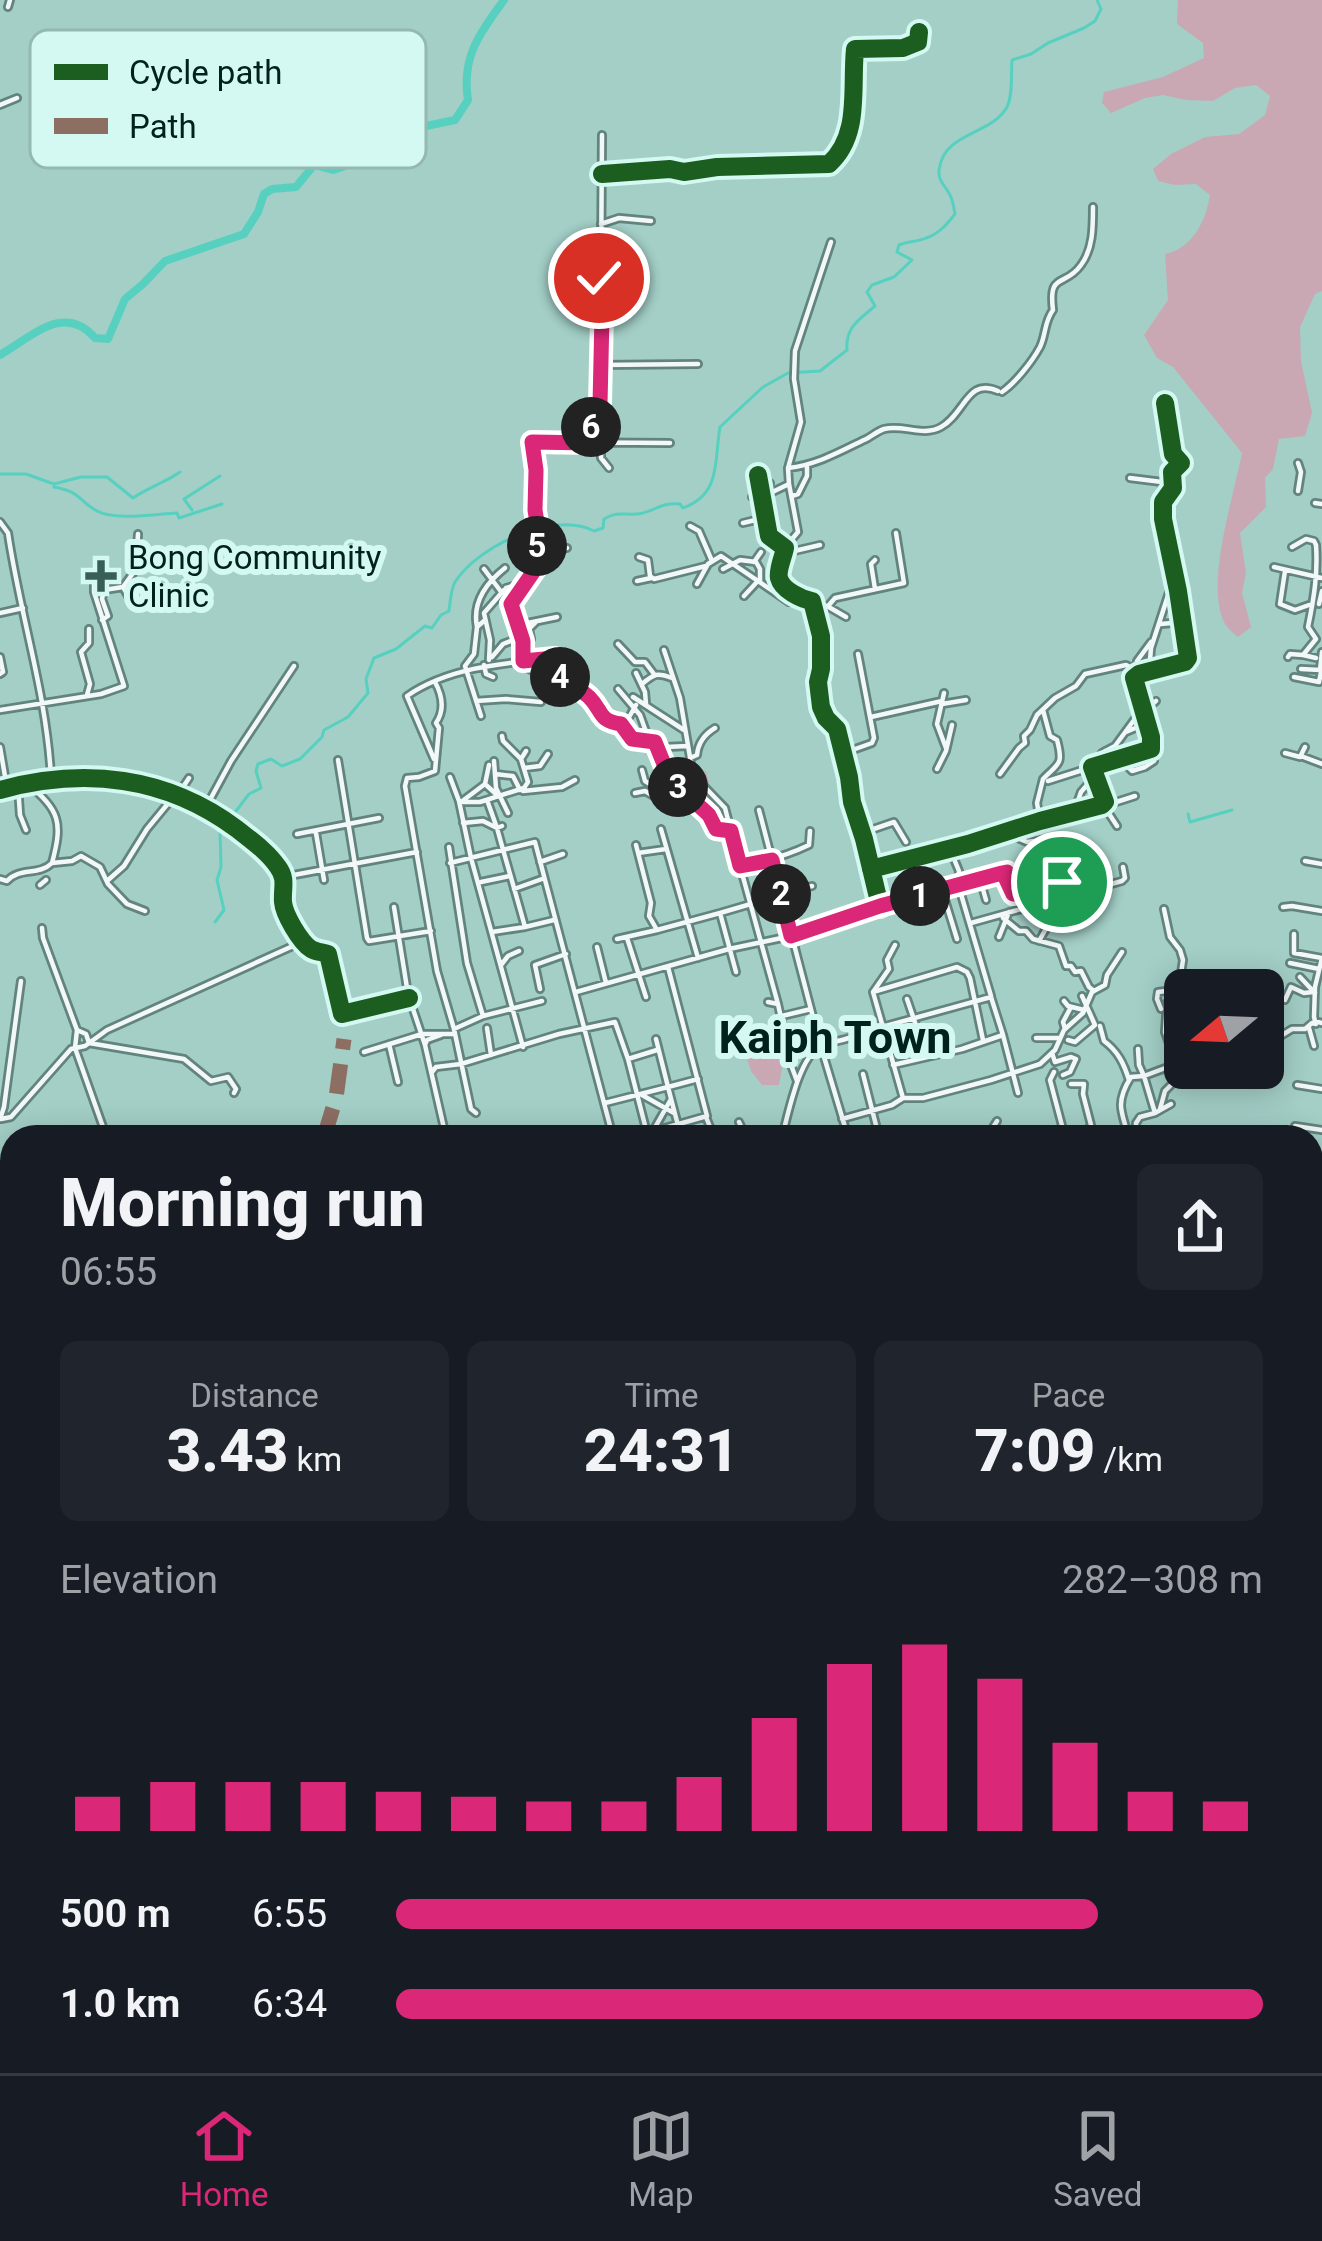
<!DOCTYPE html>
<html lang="en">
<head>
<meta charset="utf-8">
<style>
	body { margin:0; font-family:Roboto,sans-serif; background:#20242c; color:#f1f3f6; height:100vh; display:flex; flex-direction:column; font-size:45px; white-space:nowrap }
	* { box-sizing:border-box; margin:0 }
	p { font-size:39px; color:#9ea1a6 }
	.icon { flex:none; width:66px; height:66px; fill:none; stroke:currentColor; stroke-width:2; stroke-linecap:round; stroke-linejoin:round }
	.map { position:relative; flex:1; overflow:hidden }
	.drawer { position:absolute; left:0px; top:1125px; width:1323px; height:948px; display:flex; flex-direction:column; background:#171b24; border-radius:36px 36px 0 0; box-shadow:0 6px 30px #0003 }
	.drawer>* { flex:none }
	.needle { width:78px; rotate:251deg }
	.controls { position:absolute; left:1164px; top:969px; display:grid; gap:24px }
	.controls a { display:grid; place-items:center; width:120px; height:120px; border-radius:18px; background:#171b24; box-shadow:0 6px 30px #0003; font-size:60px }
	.pin { position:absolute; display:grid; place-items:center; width:102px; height:102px; color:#fff; margin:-51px; border:6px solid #fff; border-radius:50%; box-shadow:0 3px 12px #0007 }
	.km { position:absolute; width:60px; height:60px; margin:-30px; border-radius:50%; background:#222; color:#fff; font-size:33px; line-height:60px; text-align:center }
	.round { display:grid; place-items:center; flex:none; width:126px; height:126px; border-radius:18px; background:#20242c }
	.headline { display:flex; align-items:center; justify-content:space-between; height:204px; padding:0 60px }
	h1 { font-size:66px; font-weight:800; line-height:90px }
	.stats { display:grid; grid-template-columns:repeat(3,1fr); gap:18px; height:204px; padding:12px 60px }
	.stats div { display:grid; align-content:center; border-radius:18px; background:#20242c; text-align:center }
	.stats b { font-size:60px; font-weight:800 }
	.stats small { font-size:33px; font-weight:400 }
	.stats p { font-size:33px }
	.chart { height:336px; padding:24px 60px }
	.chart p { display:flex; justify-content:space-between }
	.chart svg { width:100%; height:216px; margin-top:12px; stroke:#db2777; stroke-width:6 }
	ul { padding:0 60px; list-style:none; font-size:39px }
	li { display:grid; grid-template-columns:192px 144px 1fr; align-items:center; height:90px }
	li i { height:30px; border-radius:15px; background:#db2777 }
	.tab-bar { display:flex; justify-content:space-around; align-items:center; height:168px; border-top:3px solid #363941; background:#171b24; font-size:33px; color:#9ea1a6 }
	.tab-bar a { display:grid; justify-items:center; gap:6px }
	.tab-bar .selected { color:#db2777 }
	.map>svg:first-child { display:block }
</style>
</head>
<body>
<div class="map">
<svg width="1322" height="2073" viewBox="0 0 1322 2073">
	<rect width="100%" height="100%" fill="#a3cfc7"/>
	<path fill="#c9a8b3" d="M1178,0H1322V291L1315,294L1300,327L1301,361L1312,413L1305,436L1279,439L1273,469L1265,478L1266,507L1240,533L1246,573L1242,593L1251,627L1238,637C1234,634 1227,628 1225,624C1204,585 1234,496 1242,453L1173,367L1157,358L1144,335L1168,300L1165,254C1192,249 1206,221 1210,195L1196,184L1175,185L1158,181L1153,169L1171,154L1205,137L1239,134L1265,115L1270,96L1256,85L1235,88L1213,101L1186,100L1163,95L1145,98L1111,113L1102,103L1104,92L1163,77L1204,58L1203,43L1177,24Z
		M706,771L714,803L670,815L661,784Z
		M782,1050L784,1057L779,1085H762L751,1071L746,1055Z"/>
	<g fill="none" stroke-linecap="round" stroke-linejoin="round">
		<path stroke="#57d0c0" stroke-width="3" d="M0,474H26L54,484L81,477H107L133,498C149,487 166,482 180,472
			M54,487C82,492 77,500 97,511C116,521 156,514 177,513L179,518L222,504
			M192,510L184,499L220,476
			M1188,814L1190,822L1232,810
			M215,922L224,910L217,880L221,867L220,832L249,794L261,788L256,771L258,764L271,759L282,766L300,759L322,737L324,730L348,717L368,693L366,679L374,658L396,649L425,626L432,628L441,615L449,611C450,602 451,589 455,582C478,546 554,510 594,531L603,528L604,519C618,511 622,515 637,514C654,513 658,502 680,504L683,508C722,494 714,460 720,427L763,387L788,373L820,371L847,350C845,327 860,319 875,306L867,292L872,285L894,277L912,260L897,252L899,245C909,241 917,242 926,238C939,234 947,224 955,214C954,208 953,201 950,195C946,186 938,182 939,170C944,131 991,136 1007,107C1013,95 1011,74 1012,60L1031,54L1048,43L1084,28L1095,21L1101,9L1097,0"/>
		<path stroke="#57d0c0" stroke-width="8" d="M0,355C31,337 65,302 95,338L108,339L125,299L143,284L165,261L244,234L258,212L264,194L272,189L296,187L314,165L333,170L351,164L373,149L395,150L421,127L455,120L468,100C461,57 480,33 504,0"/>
		<defs>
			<path id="street" d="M8,7L10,0
				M0,105L17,98
				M602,174L670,169L684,172L717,167L829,164C861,135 851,89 855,49L903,48L918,42L919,32
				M601,224L619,218L651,221
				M600,365L698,364
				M1002,392C1015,383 1032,362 1040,347C1046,335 1044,322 1053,310C1048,271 1065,288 1081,265C1093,249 1093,228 1093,207
				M594,442L600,437V416L602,135
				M589,443L591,424L599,411
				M601,443V458L609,468
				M1298,463L1301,472L1298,491
				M788,468C817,465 841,451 868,438C873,435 878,431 884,429C903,424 923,437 941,427C965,414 967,377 998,391
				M758,475L769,536L785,548C784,555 777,570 779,578C782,590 801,599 812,601L821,636V669L818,682L821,707L826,718L837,729L849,777L852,802L864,839L880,906
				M1130,478L1162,482L1163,498
				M792,496L798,494L807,476V467
				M752,497L763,485L770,483
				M762,497L789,484L788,468L801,422L794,379L795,351L831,242
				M1315,503L1322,504
				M0,522L8,533C20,615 47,695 51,778
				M743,523L764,518
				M690,526L699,531L712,561
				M787,545L798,532L789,484
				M536,550L567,548
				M785,550L790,552L820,545
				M639,557L648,560L650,576L654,579L706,566
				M875,560L871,564L875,589
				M754,562L761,552
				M1274,567L1322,578
				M484,569L502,593
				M723,569L740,560L756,562L760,569V582
				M1285,571L1280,604L1295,610L1309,605
				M637,581L651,578
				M697,584L708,564L721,556L789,602L802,600
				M123,587L132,603
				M744,596L756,583
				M511,603L520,594L524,583
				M1319,604L1322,591
				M827,606L846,617
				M814,611L829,605L835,598L904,583L896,533
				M0,613L23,608
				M102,620L108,616L102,599L104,590L123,587L136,569L138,534
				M1161,624L1182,622
				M518,625L557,617
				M477,627C472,602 486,583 505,568
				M522,641L531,639L529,629L536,622
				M618,644L635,662H645L654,674
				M664,650L680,698L692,769L698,780L725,808L740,866C764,862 788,855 809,845L810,831
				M1303,655L1316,658
				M0,657L3,672L0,674
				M492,657L503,644L521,637
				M1288,657L1290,654L1303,655L1316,639L1308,627C1314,598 1318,573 1316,545L1314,541L1306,539L1292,547
				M489,660L490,640L484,613L504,590
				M523,661L522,641L506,588L524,583L535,568L539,529L535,510L536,470L532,442L670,443
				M520,664L533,671
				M484,665L486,674L493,677
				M1301,669L1320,670L1322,652
				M1149,672L1151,648L1173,580
				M636,673L645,692L646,704
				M1135,673L1137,661L1151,642
				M1294,677L1319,682L1321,672
				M435,682C442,695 445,710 436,723L439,728L435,771L419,777L407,778L405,786L437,971L454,1029L471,1109L476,1113
				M642,684C654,674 657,672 672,678
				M618,689L640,715L649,740
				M944,693L937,724L946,748
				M87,695L90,684L81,652L89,643V629
				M633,697L684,730
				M476,701L506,699L541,702
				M942,704L966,700
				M0,710L101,694L124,686L94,592V579
				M481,716L465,666L474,654L477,627L485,620
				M871,717L942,701
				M624,726L636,705
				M1126,732L1147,723
				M502,736L503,741L521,759
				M655,742L670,779L693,802L704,799
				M0,747L7,788
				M1105,751L1121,760L1132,771L1145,767L1154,761
				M844,753L872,743L874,738L858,654
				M1285,753L1300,757L1305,747
				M1301,756L1322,764
				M690,758L697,755C698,743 705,734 715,728
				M434,759L407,696C449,667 505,663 555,658L558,660L560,678C570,683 581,689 589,697C603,711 597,720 621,724L632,739L649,740L666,747L687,746
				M338,760L367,938L369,941L431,931
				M494,761L496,788L508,813
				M489,765L485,784L497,795
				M524,768L540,766L548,754
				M937,769L946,751L952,725
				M642,770L645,781L665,793L693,802L709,815
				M495,774L513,776L520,790
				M1000,774L1019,748L1025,743L1024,736L1030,730L1037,715L1055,698L1076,686L1085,674L1126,665L1130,667L1134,678
				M450,777L459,801L471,858L523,1047
				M698,781L716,829L731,831
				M1048,781L1092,767L1102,753L1115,746L1137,716L1156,701
				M27,783C60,811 63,822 52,863
				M18,785L20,815L26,830
				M0,790C84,767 166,776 237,829C251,840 268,852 278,867C287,879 282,888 283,902C284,914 300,942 311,949C316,952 322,952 328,954L342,1014L409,998
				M523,791L562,787L575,780
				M635,793L645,791L662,801L695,807
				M177,796L189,778
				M487,800L497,828L502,826
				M461,802L485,784
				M463,802H480L524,788L528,782L521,759L526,751
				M1107,805L1135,796
				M1104,806L1117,826
				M205,809L231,761L294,666
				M759,810L819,1040L848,1137
				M1074,812L1081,792L1094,777
				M1040,821L1037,803L1043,779C1058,763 1064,766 1057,740L1050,736L1043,710
				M463,823L483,821L497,828C506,861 516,894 525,927L492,932
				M661,829L698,958
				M316,833L324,880
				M862,833L894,822L906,842
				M1006,833L1027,842L1057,838
				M297,834L379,818
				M636,845L651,903L649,916L657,930L720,913
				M449,847L467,963L483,1016
				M949,847L959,871L958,884L991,996
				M638,853L666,849
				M1305,861L1322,864
				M540,862L563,854
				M450,863L535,842L613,1137
				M740,866L778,1004
				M871,869L968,844L1040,821L1102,805L1105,802L1092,767L1151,749V737L1134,678L1139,674L1185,662L1188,658L1178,591L1163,519V502L1173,488L1172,472L1181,463L1173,454L1165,403
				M1007,872L1006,879L1013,894L1030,889L1035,879L1043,875L1052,885
				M283,877L417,852
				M1054,878L1062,873L1070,874L1072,878
				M0,879L7,881C19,867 39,876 52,863L72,861L81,856L100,867L108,884L127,904L145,911
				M980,879L986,900
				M107,881L124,866L147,829L175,795
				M481,882L510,876
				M959,883L1007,872L1026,877
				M40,885L46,880
				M514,889L542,879
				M942,890L957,939
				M1046,901L1047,889L1060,882L1064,884C1076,877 1087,877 1100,870
				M394,907L408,994L425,1045
				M1283,907L1292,906L1322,911
				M1003,918L1019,931H1026L1033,939L1059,946L1066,966H1071L1075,972L1081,971L1089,987L1094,991
				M971,923L1122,881L1125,878L1123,867
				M525,927L554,920
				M42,928L43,938L77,1030L86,1034L89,1043L184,1059L211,1081L228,1077L236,1089L234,1093
				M1294,934V953L1322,958
				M999,937L1009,912
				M627,938L646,997
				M617,939L657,930
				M1039,941L1047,927L1064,921
				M895,945L887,960L889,969L873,992L903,1098
				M597,947L606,983
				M1322,958L1315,987L1314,1017L1315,1021L1322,1023
				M1290,963L1319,969
				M501,965L508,956L519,951
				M736,972L720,913L812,886
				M1300,977L1315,993
				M540,989L535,965L566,954
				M576,992L729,949L791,936L880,906L958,884
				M873,992L957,967L967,972L970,978L983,1040
				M907,999L923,1046V1056
				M1285,1000L1291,987L1304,993L1313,992
				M1064,1001L1068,1006L1084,1010
				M768,1002L778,1004L791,1065L797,1081
				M1161,1009L1157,999L1158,992L1174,990
				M782,1016L811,1009
				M1169,1018L1174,1005
				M1100,1026L1104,1041C1118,1051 1124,1064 1129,1080
				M882,1027L991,997L1003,1035L962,1049L893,1065
				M487,1028L491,1055
				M1309,1028L1314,1046
				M454,1029L483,1016L542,1001
				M1065,1029L1063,1022L1071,1007
				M77,1030L75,1048L103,1127L110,1137
				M441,1035L427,1040L425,1045L446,1137
				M1003,1035L1018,1093
				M1036,1038H1059
				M1068,1040L1075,1042L1095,1025L1082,996
				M1265,1040H1274L1292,1029H1305L1312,1023L1316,1024
				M389,1044L398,1082
				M364,1052L422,1034H455
				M1052,1053L1055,1062L1071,1057L1076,1059L1070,1072L1063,1075
				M628,1059L657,1050
				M432,1072L436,1067L461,1064L559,1034L615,1022L628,1059L648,1137
				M1054,1072L1050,1080L1065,1137
				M863,1074L879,1137
				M1071,1084H1084L1083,1094L1091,1125L1088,1129L1079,1132L1076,1137
				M1297,1085L1322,1089
				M642,1095L674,1113
				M605,1103L668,1087L656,1039
				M1160,1109L1165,1091L1178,1078
				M1155,1113L1144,1076L1168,1067L1171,1060L1170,1046L1165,1032L1167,1003L1180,980L1183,960L1180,950L1170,937L1164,909
				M706,1117L714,1137
				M0,1119L4,1107L21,981
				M1,1119L11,1117L71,1049L85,1046L107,1030L304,941
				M842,1119L892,1105L903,1098H923L991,1080L1040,1064L1055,1050L1064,1030L1083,1013L1092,992L1105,985L1107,975L1122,952
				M739,1122L746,1137
				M653,1131L671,1099
				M1131,1136L1132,1131L1136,1130V1123L1140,1117L1155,1113L1171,1104
				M633,1137L707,1116L668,967
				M681,1137L668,1087L698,1079
				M782,1137C788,1115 799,1057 820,1047C829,1042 840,1041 849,1038
				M987,1137L997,1121
				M1129,1137C1120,1110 1116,1101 1131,1077L1144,1076L1139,1065L1138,1049
				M1295,1137V1126L1322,1130
				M1311,1157H1313
				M1311,1211L1313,1230L1320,1249
				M1319,1249L1322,1263
				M0,1287L12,1293
				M1322,1347L1319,1356L1322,1381
				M1311,1388L1322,1386
				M1311,1413L1322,1408
				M0,1438L12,1412
				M1311,1460L1322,1458
				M0,1463L12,1468
				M1311,1526L1322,1523
				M1311,1559L1322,1556
				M0,1560L12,1565
				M1311,1563L1319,1588
				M1311,1621L1322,1617
				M1311,1649L1322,1646
				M1311,1684L1322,1681
				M0,1738L12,1744
				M0,1790L12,1764
				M0,1822L12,1828
				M0,1865L12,1839
				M8,1869L12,1887
				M1311,1943H1322
				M0,1985L12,1986
				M1322,1988L1315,1990L1322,1997
				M1311,2042L1322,2031
				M118,2061L133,2073
				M195,2061L198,2073
				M324,2061L325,2073
				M455,2061L457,2073
				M495,2061L498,2073
				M569,2061L570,2073
				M615,2061L617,2073
				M815,2061L822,2069L841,2061
				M876,2061L907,2069
				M945,2061L950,2067L949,2073
				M1015,2061L1021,2063V2073
				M1048,2061L1072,2068L1075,2073
				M1086,2061L1099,2073
				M1135,2061L1191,2073
				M1245,2061L1263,2070L1288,2069
				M1268,2061L1272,2073
				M1306,2061L1318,2073
				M414,2062L417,2073
				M1027,2066L1029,2061
				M1249,2072L1250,2073
				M656,2073L658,2061
				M795,2073L804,2061
				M969,2073L972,2061
				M1111,2073L1116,2061
				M1284,2073L1294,2061"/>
			<path id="secondary" d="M1311,1787L1322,1784
				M548,2073L615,2061"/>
			<path id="primary" d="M910,2073L912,2061"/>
			<path id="highway" d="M0,1391L12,1397
				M1311,1855L1322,1853"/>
		</defs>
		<use href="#street" stroke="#63837e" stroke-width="10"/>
		<use href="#secondary" stroke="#63837e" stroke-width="14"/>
		<use href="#primary" stroke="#63837e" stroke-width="16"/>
		<use href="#highway" stroke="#63837e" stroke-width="18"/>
		<use href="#street" stroke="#f1f8f7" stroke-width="4.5"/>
		<use href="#secondary" stroke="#f1f8f7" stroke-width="8"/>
		<use href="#primary" stroke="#f1f8f7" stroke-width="10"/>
		<use href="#highway" stroke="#f1f8f7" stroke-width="12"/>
		<path stroke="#8d6e63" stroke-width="15" stroke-dasharray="30 15" stroke-linecap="butt" d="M324,1137L336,1098L344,1039"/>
		<defs>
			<path id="cycleway" d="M602,174L670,169L684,172L717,167L829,164C861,135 851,89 855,49L903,48L918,42L919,32
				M758,475L769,536L785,548C784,555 777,570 779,578C782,590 801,599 812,601L821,636V669L818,682L821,707L826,718L837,729L849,777L852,802L864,839L880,906
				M0,790C84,767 166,776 237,829C251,840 268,852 278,867C287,879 282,888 283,902C284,914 300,942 311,949C316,952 322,952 328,954L342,1014L409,998
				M871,869L968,844L1040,821L1102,805L1105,802L1092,767L1151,749V737L1134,678L1139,674L1185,662L1188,658L1178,591L1163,519V502L1173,488L1172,472L1181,463L1173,454L1165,403"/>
		</defs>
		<use href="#cycleway" stroke="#d3f9f2" stroke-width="26"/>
		<use href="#cycleway" stroke="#1b5e20" stroke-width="18"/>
	</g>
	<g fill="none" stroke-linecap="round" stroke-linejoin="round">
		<defs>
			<path id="route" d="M599,278L602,316L600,404L591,424L589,443L532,442L536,470L535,510L538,529L536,568L511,604L523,641V661L555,658L558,660L560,679C570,683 580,689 589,697C604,712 597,720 621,724L632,739L655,742L670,779L709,815L716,829L731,831L740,866L772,860L791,936L880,906L1002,873L1007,872L1006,879L1013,894L1030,889L1033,882L1043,874L1052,884L1062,882"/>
		</defs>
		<use href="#route" stroke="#fff" stroke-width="24"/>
		<use href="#route" stroke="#db2777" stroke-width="15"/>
	</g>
	<path fill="#395e58" stroke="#d3f9f2" stroke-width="4.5" d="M95 558h12v12h12v12h-12v12h-12v-12h-12v-12h12z"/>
	<g text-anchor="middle" stroke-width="12" stroke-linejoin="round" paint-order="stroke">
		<g font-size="33" fill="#00211c" stroke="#d3f9f2" text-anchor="start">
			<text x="128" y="569">Bong Community<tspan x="128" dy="38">Clinic</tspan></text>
		</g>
		<g font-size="45" font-weight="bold" fill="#00211c" stroke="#d3f9f2">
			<text x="835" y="1053">Kaiph Town</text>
		</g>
	</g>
	<rect x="30" y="30" width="396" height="138" rx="18" fill="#d3f9f2" stroke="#94b8b2" stroke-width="3"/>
	<rect x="54" y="64" width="54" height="16" fill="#1b5e20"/>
	<rect x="54" y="118" width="54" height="16" fill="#8d6e63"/>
	<g font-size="33" fill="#00211c">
		<text x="129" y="84">Cycle path</text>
		<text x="129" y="138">Path</text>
	</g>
</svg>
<div class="controls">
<a><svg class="needle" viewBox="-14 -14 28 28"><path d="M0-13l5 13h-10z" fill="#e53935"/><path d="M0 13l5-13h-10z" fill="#9ea1a6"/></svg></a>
</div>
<div class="pin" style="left:1062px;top:882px;background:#1e9e55"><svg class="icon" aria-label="arrive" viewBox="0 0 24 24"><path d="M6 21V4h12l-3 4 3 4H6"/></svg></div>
<div class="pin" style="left:599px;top:278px;background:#d93025"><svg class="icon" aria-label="check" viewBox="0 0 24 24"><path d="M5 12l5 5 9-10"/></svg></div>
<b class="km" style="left:920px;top:896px">1</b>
<b class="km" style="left:781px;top:894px">2</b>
<b class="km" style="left:678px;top:787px">3</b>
<b class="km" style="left:560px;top:677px">4</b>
<b class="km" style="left:537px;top:546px">5</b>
<b class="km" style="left:591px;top:427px">6</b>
<section class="drawer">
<div class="headline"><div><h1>Morning run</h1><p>06:55</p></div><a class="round"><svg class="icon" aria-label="share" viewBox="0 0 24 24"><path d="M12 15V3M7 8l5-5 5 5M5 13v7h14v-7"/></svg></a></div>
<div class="stats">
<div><p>Distance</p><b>3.43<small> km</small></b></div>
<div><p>Time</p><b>24:31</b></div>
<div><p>Pace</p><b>7:09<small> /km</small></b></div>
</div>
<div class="chart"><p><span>Elevation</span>282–308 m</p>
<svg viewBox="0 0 160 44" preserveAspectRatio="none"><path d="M5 44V37M15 44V34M25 44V34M35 44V34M45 44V36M55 44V37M65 44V38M75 44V38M85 44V33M95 44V21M105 44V10M115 44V6M125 44V13M135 44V26M145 44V36M155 44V38"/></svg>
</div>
<ul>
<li><b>500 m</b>6:55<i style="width:81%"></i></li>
<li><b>1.0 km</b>6:34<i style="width:100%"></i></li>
</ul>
</section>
</div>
<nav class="tab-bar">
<a class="selected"><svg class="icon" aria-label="home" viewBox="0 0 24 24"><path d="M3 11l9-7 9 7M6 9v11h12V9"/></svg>Home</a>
<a><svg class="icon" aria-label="map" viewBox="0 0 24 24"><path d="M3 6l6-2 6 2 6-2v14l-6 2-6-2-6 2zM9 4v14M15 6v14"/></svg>Map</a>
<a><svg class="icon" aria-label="saved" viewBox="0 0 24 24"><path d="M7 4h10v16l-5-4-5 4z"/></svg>Saved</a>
</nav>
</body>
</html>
